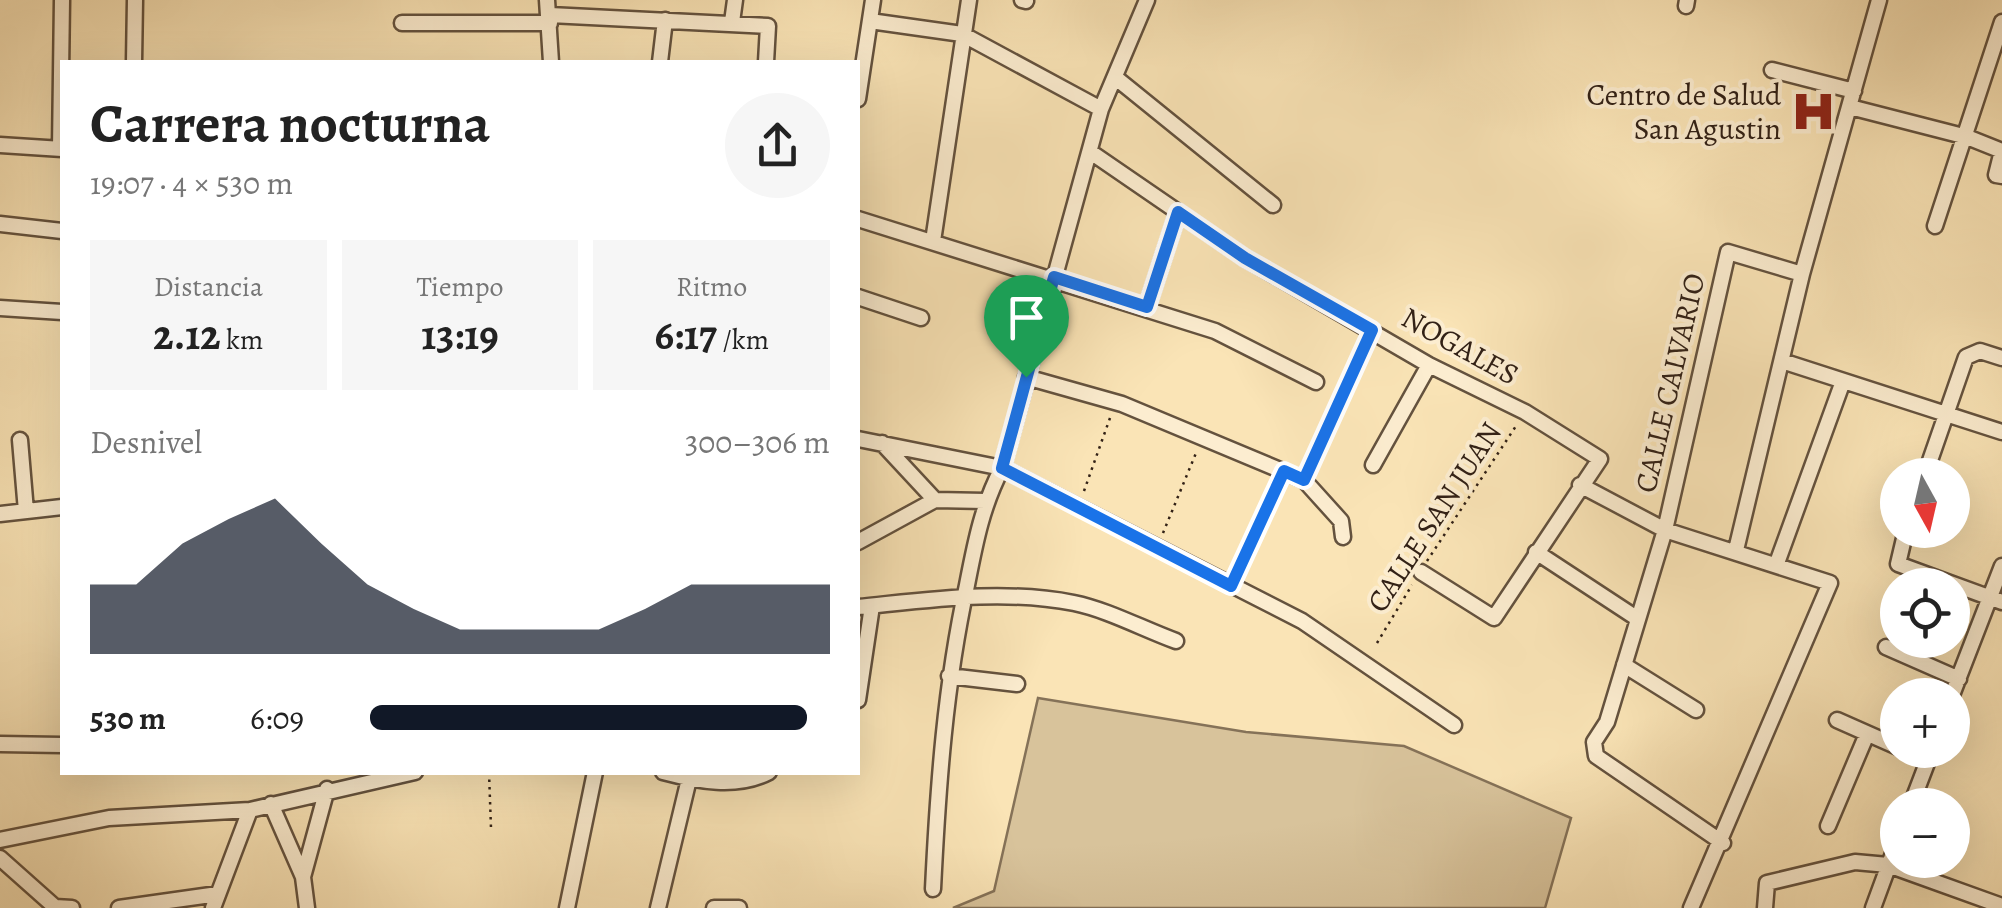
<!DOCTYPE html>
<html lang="es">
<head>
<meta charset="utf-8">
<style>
	body { margin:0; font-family:Alegreya,serif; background:#f6f6f6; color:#222; height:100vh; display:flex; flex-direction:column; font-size:38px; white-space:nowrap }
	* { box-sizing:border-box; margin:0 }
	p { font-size:32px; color:#767676 }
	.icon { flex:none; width:55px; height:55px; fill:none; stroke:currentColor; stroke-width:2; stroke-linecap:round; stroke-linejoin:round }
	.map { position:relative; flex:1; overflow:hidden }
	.drawer { position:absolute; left:60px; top:60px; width:800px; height:715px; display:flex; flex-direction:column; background:#fff; border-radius:0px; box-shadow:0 10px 40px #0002 }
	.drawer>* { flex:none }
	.needle { width:65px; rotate:172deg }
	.buttons { position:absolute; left:1880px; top:458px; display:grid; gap:20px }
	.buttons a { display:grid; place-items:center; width:90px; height:90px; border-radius:50%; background:#fff; box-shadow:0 10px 40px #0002; font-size:50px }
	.pin { position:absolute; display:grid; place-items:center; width:85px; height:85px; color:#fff; margin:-102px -42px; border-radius:50% 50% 50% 0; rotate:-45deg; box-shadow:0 0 10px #0007 }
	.pin .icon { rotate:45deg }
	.round { display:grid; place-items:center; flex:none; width:105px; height:105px; border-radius:52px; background:#f6f6f6 }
	.overview { display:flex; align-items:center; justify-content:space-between; height:170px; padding:0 30px }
	h1 { font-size:55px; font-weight:600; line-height:75px }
	.figures { display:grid; grid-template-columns:repeat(3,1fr); gap:15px; height:170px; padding:10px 30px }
	.figures div { display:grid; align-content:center; border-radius:0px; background:#f6f6f6; text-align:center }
	.figures b { font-size:42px; font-weight:600 }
	.figures small { font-size:28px; font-weight:400 }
	.figures p { font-size:28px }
	.chart { height:280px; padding:20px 30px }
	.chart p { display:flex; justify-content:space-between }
	.chart svg { width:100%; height:180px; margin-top:10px; fill:#111827; opacity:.7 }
	ul { padding:0 30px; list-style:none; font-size:32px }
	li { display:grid; grid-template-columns:160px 120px 1fr; align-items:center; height:75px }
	li i { height:25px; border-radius:12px; background:#111827 }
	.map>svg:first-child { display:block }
</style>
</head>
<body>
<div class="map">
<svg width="2002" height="908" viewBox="0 0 2002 908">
	<rect width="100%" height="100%" fill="#fae4b6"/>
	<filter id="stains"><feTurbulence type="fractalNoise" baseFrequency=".002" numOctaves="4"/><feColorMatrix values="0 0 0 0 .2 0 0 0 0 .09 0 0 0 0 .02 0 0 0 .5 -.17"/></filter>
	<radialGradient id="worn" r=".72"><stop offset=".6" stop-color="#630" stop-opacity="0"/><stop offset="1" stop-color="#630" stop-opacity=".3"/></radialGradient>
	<path fill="#d8c39b" stroke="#857258" stroke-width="2.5" d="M1038,698L1246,732L1404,746L1571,818L1545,908H953L994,891Z"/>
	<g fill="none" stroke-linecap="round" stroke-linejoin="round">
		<defs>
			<path id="street" d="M547,0L551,62
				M1022,0L1026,1
				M1686,6L1687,0
				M550,15L768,26L766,62
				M870,21L962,34L1101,109
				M732,22L735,0
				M402,23H550
				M134,62L135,0
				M660,62L665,20
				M1772,70L1854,91
				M1116,78L1273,205
				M858,99L873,0
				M1850,107L1967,137L2002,151L1996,175L2002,176
				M0,145L62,149
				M60,148L62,0
				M1092,153L1245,258L1429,365L1525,412L1600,459L1494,618L1421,572
				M858,219L1215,331L1316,382
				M0,224L62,231
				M1935,226L2002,22
				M933,241L969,0
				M858,297L921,318
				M1147,307L1178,212
				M0,308L62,312
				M1785,362L2002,432
				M1026,377L1122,404L1304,480L1341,521L1343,537
				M858,439L1002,468L1302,621L1454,725
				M20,440L26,511
				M882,443L935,500L985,501
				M1373,465L1429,365
				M1925,475L1966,357L1980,351L2002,358
				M1580,485L1665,530L1830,583L1691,908
				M0,514L62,507
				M1906,530L1898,564L2002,602
				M858,542L935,500
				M1736,550L1802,274L1879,0
				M1536,552L1638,619
				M1777,563L1842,384
				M858,607C929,600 1002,589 1074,603C1108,610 1143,629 1176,641
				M1886,647L1959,679
				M1624,665L1696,710
				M949,676L1017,684
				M1952,695L2002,566
				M858,700L872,606
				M1837,720L1898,747
				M0,744L62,745
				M1903,750L1927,761
				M663,772C697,781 737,789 769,772
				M271,804L303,877
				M1911,805L1932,750
				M1828,826L1867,734
				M0,840L109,818L250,810L415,772
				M1723,843L1596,756L1594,742L1607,722L1665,530L1728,252L1802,274
				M0,858L55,907L72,908
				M933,889C938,786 945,686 967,585C975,544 982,506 1002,468L1101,109L1147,0
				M119,908L218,894
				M213,908L250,810
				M307,908L303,877L327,789
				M567,908L595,772
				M658,908L689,779
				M714,908H739
				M1765,908L1767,883L1855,862L1888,865L2002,906
				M1873,908L1898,840"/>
		</defs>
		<use href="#street" stroke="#64523e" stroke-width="19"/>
		<path stroke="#322116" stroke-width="2.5" stroke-dasharray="2.5 5" stroke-linecap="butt" d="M1311,464L1366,344
			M1084,491L1110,418
			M1163,533L1196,453
			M1427,561L1516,426
			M1238,570L1277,486
			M1377,643L1412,585
			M489,772L491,828"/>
		<use href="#street" stroke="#fcedd0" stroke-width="14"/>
	</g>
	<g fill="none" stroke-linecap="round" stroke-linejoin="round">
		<defs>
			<path id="route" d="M1178,212L1245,258L1372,330L1304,480L1284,471L1231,586L1002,468L1054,277L1147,307Z"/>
		</defs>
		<use href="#route" stroke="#fff" stroke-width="20"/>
		<use href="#route" stroke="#1a73e8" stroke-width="12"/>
	</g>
	<defs>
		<symbol id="hospital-bare" viewBox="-9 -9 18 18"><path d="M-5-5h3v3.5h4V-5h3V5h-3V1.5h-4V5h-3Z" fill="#8f2418" stroke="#fcedd0" stroke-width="2.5" paint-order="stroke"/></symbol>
	</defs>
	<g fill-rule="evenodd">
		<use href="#hospital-bare" x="1782" y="80" width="63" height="63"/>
	</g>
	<g text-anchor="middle" stroke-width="8" stroke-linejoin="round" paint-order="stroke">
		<g font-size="30" fill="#322116" stroke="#fcedd0" text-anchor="end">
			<text x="1781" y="105">Centro de Salud<tspan x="1781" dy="34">San Agustin</tspan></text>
		</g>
		<g font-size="30" fill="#322116" stroke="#fcedd0">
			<text transform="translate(1460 346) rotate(29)" y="10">NOGALES</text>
			<text transform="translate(1670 383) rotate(-77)" y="10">CALLE CALVARIO</text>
			<text transform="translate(1434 517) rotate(-57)" y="10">CALLE SAN JUAN</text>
		</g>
	</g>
	<rect width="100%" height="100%" filter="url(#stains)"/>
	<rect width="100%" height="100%" fill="url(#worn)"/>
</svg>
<div class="buttons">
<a><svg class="needle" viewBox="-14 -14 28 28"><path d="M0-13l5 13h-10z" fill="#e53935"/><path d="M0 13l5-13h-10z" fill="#767676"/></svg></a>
<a><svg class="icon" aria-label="locate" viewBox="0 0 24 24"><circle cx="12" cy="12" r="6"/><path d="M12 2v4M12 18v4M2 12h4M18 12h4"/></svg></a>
<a>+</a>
<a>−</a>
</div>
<div class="pin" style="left:1026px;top:377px;background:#1e9e55"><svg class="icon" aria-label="arrive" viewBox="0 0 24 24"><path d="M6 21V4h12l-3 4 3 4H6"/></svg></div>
<section class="drawer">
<div class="overview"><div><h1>Carrera nocturna</h1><p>19:07 · 4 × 530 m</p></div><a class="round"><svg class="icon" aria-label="share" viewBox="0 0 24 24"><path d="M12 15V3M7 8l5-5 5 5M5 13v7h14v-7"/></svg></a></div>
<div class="figures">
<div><p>Distancia</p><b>2.12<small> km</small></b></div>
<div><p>Tiempo</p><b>13:19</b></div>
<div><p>Ritmo</p><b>6:17<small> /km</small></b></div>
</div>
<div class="chart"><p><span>Desnivel</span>300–306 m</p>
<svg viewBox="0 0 160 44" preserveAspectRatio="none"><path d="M0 44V27L10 27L20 17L30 11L40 6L50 17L60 27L70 33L80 38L90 38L100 38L110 38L120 33L130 27L140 27L150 27L160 27V44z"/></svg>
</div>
<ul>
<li><b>530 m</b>6:09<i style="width:95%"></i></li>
</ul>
</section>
</div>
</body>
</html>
